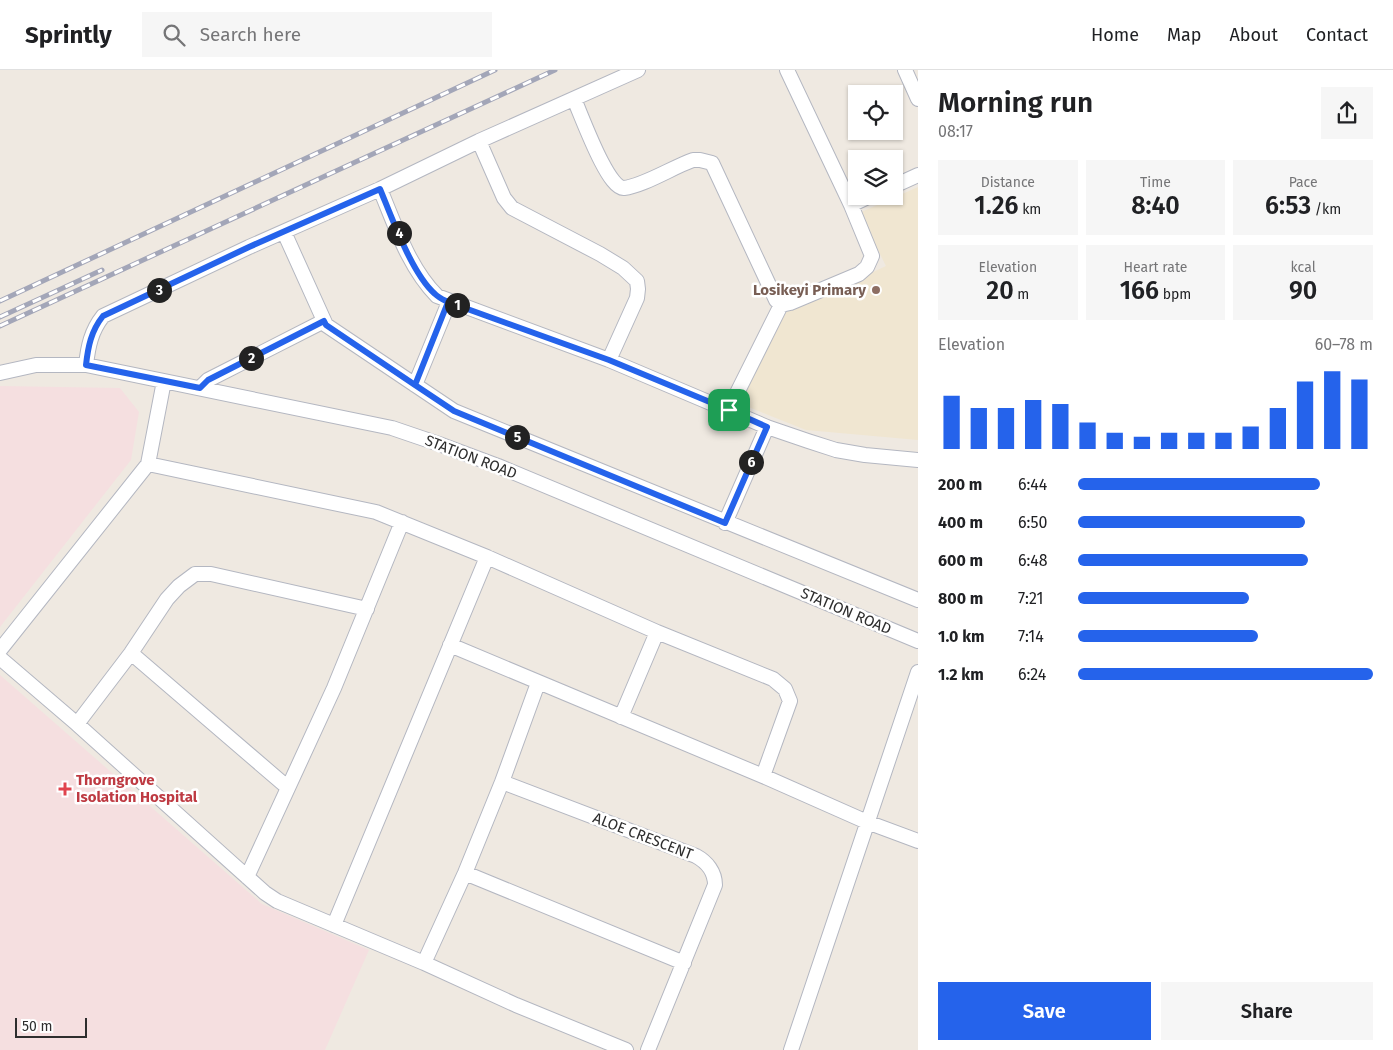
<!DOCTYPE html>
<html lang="en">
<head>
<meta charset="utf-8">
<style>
	body { margin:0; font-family:"Fira Sans",sans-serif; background:#f6f6f6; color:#202124; height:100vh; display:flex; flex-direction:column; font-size:19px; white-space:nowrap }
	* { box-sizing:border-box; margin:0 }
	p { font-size:16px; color:#757577 }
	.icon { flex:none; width:28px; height:28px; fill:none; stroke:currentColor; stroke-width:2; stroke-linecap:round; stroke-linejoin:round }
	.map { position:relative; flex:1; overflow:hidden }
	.sheet { display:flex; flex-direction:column; background:#fff; width:475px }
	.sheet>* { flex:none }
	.fabs { position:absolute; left:848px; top:15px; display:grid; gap:10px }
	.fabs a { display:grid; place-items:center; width:55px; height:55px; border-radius:0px; background:#fff; box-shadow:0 1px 4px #0004; font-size:25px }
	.scale { position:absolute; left:15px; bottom:12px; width:72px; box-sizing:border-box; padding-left:5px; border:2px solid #2e2e2e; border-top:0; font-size:14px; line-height:18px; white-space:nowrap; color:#2e2e2e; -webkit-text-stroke:4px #fff; paint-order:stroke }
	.pin { position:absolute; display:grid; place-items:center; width:42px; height:42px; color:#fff; margin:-21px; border-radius:10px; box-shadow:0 2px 8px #0006 }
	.km { position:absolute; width:25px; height:25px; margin:-12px; border-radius:50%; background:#222; color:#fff; font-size:14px; line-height:25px; text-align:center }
	.round { display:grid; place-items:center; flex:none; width:52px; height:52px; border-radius:0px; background:#f6f6f6 }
	.headline { display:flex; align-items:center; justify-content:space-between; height:85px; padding:0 20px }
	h1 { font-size:28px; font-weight:600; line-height:38px }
	.stats { display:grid; grid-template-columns:repeat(3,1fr); gap:8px; height:85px; padding:5px 20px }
	.stats div { display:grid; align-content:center; border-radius:0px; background:#f6f6f6; text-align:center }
	.stats b { font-size:25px; font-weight:600 }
	.stats small { font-size:14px; font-weight:400 }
	.stats p { font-size:14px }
	.chart { height:140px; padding:10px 20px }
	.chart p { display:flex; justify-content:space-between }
	.chart svg { width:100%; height:90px; margin-top:5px; stroke:#2563eb; stroke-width:6 }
	.primary-button { display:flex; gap:10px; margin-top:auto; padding:10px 20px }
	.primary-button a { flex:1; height:58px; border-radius:0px; background:#2563eb; color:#fff; font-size:20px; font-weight:600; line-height:58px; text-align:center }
	.primary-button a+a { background:#f6f6f6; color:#202124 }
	ul { padding:0 20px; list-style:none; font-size:16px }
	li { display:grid; grid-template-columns:80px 60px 1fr; align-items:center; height:38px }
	li i { height:12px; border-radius:6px; background:#2563eb }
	header { display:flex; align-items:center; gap:30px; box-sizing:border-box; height:70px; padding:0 25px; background:#fff; border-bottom:1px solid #e0e0e0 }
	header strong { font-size:24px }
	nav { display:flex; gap:28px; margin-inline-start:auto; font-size:18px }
	.search { width:350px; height:45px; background:#f6f6f6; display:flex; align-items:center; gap:12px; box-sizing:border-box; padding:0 18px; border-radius:0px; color:#757577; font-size:19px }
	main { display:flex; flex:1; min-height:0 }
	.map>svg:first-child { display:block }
</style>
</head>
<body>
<header>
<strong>Sprintly</strong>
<div class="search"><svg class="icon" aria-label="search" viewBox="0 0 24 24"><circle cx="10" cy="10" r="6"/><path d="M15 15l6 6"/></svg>Search here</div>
<nav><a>Home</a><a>Map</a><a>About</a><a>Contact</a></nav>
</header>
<main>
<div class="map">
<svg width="918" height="980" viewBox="0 0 918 980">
	<rect width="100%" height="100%" fill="#efe9e1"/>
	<path fill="#f0e6d1" d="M918,117V370L806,360L741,334L780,245L886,196L859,143Z"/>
	<path fill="#f5dfe0" d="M0,316L120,318L139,342L131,390L0,557Z
		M0,605L262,834L369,880L325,980H0Z"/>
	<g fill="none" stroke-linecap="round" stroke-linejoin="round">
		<defs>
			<path id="minor" d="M905,0L918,29
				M574,29C581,44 608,120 624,118C643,116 673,97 693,90H700L712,93L776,230L781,235
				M479,71L504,128L512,138L600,184L623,198L637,211L638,219L637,228L609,290
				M894,116L918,105
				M380,119C395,155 409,198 437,226L609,290L767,357L808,371L836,380L865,385L918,390
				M851,135L870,126
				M284,162L326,255L454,341L918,530
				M86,295C88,277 91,261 103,246L249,177L380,119L479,71L638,0
				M0,303L36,295H86L392,358L439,374L498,396L918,571
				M415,315L449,232
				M200,318L208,310L324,251
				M729,339L781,235L790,233L859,204L867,197L872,186L851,135L787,0
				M148,394L376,442L487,487L657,562L773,609L785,619L790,631L763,706
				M725,453L767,357
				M450,575L763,706L867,752L918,771
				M0,580L148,394L164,311
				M131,583L287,717
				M0,588L77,654L265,823L277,831L424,893L516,935L626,980
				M621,647L657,562
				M77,654L131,583L167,529L179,516L195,504H211L367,539
				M502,712L696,786C707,792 715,802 715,815L648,980
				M465,803L684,893
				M247,807L334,618L402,452
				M334,855L487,487
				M424,893L465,803L502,712L538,613
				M791,980L918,602"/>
		</defs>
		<use href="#minor" stroke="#b4b7c1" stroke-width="16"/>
		<use href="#minor" stroke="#fff" stroke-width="14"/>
		<defs>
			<path id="rail" d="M0,231L495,0
				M0,247L102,200
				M0,256L555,0"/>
		</defs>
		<use href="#rail" stroke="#a3a6b8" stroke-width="5"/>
		<use href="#rail" stroke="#fff" stroke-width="3" stroke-dasharray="9" stroke-linecap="butt"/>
	</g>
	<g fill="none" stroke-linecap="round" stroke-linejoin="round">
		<defs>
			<path id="route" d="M729,340L609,290L448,232L415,315L326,255L324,251L208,310L200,318L86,295C88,277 91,261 103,246L249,177L380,119C392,148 412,204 435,224C439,228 444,230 448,232L415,315L454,341L725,453L767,357L729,340"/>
		</defs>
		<use href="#route" stroke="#fff" stroke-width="10"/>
		<use href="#route" stroke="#2563eb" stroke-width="6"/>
	</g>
	<circle fill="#8d6e63" stroke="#fff" stroke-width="2" cx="876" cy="220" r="5"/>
	<path fill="#e0444e" stroke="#fff" stroke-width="2" d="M62.5 711.5h5v5h5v5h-5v5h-5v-5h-5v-5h5z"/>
	<g text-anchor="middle" stroke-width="5" stroke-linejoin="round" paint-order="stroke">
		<g font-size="15" font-weight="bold" fill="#785e54" stroke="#fff" text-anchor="end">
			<text x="866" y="225">Losikeyi Primary</text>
		</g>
		<g font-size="15" fill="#2e2e2e" stroke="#fff">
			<text transform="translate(471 387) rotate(21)" y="5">STATION ROAD</text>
			<text transform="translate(846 541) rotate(23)" y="5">STATION ROAD</text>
			<text transform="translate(643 766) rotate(21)" y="5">ALOE CRESCENT</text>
		</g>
		<g font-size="15" font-weight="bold" fill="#be3a42" stroke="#fff" text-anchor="start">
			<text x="76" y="715">Thorngrove<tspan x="76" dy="17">Isolation Hospital</tspan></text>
		</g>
	</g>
</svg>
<div class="fabs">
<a><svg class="icon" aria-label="locate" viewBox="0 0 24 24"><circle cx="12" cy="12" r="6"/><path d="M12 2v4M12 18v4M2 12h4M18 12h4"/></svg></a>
<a><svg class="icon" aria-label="layers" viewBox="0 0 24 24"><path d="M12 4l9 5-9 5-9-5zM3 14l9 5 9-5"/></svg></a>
</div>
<div class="scale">50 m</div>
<div class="pin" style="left:729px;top:340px;background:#1e9e55"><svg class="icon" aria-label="arrive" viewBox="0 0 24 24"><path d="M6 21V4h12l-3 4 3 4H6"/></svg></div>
<b class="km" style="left:457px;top:235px">1</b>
<b class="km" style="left:251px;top:288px">2</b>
<b class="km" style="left:159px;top:220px">3</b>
<b class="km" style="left:399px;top:163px">4</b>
<b class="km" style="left:517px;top:367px">5</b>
<b class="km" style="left:751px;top:392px">6</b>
</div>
<section class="sheet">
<div class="headline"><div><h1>Morning run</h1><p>08:17</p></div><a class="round"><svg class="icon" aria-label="share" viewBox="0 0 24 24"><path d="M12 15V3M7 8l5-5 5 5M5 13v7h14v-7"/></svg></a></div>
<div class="stats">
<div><p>Distance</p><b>1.26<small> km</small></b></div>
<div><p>Time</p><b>8:40</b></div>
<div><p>Pace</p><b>6:53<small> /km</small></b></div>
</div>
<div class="stats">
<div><p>Elevation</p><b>20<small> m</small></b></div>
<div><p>Heart rate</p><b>166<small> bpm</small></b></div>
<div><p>kcal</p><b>90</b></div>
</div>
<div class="chart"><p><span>Elevation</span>60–78 m</p>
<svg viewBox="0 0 160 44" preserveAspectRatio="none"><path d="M5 44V18M15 44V24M25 44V24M35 44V20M45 44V22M55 44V31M65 44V36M75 44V38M85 44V36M95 44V36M105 44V36M115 44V33M125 44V24M135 44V11M145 44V6M155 44V10"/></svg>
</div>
<ul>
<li><b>200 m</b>6:44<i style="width:82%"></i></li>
<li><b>400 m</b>6:50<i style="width:77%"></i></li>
<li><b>600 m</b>6:48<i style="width:78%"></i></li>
<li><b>800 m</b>7:21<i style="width:58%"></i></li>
<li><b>1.0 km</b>7:14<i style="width:61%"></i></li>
<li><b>1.2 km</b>6:24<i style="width:100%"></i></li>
</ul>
<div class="primary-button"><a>Save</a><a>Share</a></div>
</section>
</main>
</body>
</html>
